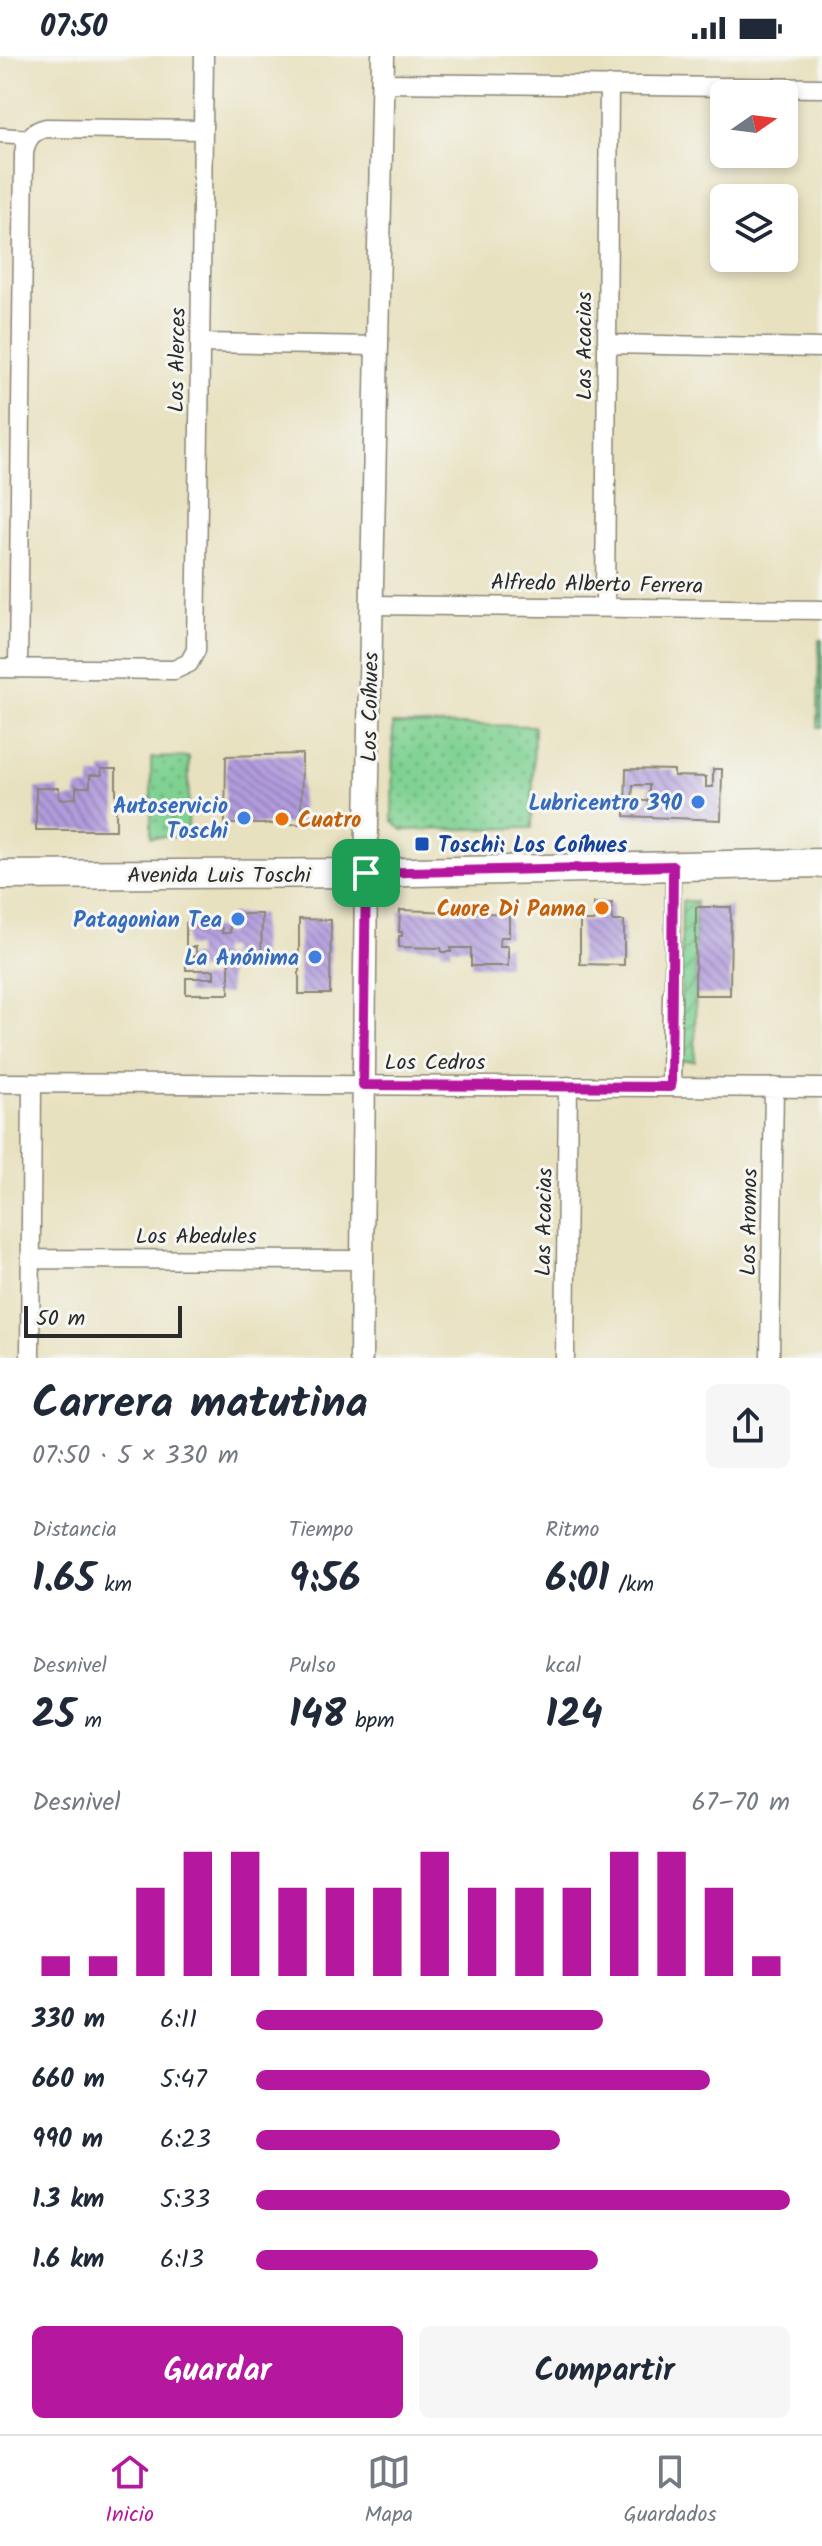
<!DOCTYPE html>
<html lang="es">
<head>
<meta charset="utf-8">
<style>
	body { margin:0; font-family:Kalam,sans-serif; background:#f6f6f7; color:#1f2937; height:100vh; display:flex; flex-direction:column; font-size:30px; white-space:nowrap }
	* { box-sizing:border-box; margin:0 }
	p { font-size:26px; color:#747a83 }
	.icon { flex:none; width:44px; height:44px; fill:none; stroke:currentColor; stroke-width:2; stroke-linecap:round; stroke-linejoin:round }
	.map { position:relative; height:1302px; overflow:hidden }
	.details { display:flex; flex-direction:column; background:#fff; flex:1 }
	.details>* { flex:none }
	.needle { width:52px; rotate:76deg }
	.controls { position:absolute; left:710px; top:24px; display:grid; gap:16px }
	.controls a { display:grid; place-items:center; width:88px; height:88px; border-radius:12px; background:#fff; box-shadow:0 4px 12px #0003; font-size:40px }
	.scale { position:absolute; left:24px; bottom:20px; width:158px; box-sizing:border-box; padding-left:8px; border:4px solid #2b2b2b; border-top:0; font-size:22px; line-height:28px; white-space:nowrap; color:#2b2b2b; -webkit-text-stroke:6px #f6f6f2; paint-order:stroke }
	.pin { position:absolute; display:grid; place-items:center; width:68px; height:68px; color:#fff; margin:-34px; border-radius:16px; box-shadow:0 4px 12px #0006 }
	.round { display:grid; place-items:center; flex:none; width:84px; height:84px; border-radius:12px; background:#f6f6f7 }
	.headline { display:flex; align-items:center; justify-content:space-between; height:136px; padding:0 32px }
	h1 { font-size:44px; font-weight:800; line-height:60px }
	.metrics { display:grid; grid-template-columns:repeat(3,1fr); gap:12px; height:136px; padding:8px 32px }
	.metrics div { display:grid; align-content:center }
	.metrics b { font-size:40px; font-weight:800 }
	.metrics small { font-size:22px; font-weight:400 }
	.metrics p { font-size:22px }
	.chart { height:224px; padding:16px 32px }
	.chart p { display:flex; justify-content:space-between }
	.chart svg { width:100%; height:144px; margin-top:8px; stroke:#b5179e; stroke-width:6 }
	.button { display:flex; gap:16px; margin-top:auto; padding:16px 32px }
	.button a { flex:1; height:92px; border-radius:12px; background:#b5179e; color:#fff; font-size:32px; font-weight:800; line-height:92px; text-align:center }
	.button a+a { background:#f6f6f7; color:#1f2937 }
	ul { padding:0 32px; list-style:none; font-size:26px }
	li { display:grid; grid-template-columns:128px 96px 1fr; align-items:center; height:60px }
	li i { height:20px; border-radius:10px; background:#b5179e }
	.status { display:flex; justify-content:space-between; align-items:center; height:56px; padding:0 40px; background:#fff; direction:ltr }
	.status svg { height:22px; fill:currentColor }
	.tab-bar { display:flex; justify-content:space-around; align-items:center; height:112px; border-top:2px solid #e0e1e3; background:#fff; font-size:22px; color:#747a83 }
	.tab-bar a { display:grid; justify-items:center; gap:4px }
	.tab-bar .selected { color:#b5179e }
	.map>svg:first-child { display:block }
</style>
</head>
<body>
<div class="status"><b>07:50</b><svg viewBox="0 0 49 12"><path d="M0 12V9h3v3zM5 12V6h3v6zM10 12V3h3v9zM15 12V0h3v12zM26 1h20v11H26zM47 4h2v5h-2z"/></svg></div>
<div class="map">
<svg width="822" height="1302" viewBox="0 0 822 1302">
	<defs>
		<pattern id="grass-dots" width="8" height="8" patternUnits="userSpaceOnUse" patternTransform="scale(2)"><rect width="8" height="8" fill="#7fd192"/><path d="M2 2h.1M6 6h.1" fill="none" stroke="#68aa77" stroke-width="1.8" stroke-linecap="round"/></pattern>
		<pattern id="garden-furrows" width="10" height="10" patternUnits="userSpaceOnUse" patternTransform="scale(2)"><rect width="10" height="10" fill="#7fd192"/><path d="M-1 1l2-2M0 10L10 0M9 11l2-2" fill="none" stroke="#68aa77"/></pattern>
		<pattern id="building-back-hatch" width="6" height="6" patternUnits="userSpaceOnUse" patternTransform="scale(2)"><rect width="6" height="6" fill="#b19bdc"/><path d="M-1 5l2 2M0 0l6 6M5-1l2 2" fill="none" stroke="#907fb3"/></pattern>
	</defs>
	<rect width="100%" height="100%" fill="#f6f6f2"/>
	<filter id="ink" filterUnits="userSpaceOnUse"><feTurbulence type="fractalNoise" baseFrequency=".0125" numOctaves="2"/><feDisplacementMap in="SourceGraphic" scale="16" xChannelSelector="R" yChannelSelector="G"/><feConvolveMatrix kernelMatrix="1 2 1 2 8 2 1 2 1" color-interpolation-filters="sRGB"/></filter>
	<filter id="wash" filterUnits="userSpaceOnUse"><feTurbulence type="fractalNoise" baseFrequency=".006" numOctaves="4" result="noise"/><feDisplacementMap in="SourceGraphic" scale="32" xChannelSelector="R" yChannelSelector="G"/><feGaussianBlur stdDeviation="1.8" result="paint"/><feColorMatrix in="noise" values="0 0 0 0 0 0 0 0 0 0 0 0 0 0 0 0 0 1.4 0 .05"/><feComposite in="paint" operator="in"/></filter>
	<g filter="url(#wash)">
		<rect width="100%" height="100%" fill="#e8e1c0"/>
		<path fill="url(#grass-dots)" stroke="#557e5e" stroke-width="2" d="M819,584H822V671H818Z
			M393,668L534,670L532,772L402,774L392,764Z
			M189,701L188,781H151V702Z"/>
		<path fill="url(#garden-furrows)" stroke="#557e5e" stroke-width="2" d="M682,845H696L695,1005H680Z"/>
		<g id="blocks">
			<path fill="url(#building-back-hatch)" fill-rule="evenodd" d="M302,698L301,768H225L226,700Z
				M101,713H116V774H36V732H59V743L76,742V731H90V719H102Z
				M626,713L674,714V720L706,721V731H713V713H722L721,764L625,760ZM633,729H649V745H632Z
				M594,847H612V865H624V909L580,908V865H594Z
				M696,851H731L730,939H695Z
				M400,854L509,858V881H500L499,890H508V910H471V892H451V896H442L441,892L399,891V880H402V876H399Z
				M230,858H262L261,905L242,904V900H229V938H186V922H214V914H186V900H196V891H186V867H197V872H222V877H230ZM221,892H230L229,900H221Z
				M299,863L331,864L330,938H299Z"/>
		</g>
	</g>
	<g filter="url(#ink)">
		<use href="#blocks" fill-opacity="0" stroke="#8a8676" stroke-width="2"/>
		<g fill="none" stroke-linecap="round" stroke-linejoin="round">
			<defs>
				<path id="pedestrian" d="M0,79L29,81
					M672,939L673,810"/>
				<path id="minor" d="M383,27L822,32
					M200,287L377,290
					M607,288L822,292
					M371,549L822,554
					M605,551L609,29
					M0,612L174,614L189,607L196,594L204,0
					M18,612L24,97C26,83 32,75 46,72L203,74
					M0,1027L822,1032
					M671,1031L672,939
					M31,1203L362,1204
					M30,1302L32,1027
					M565,1302L568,1030
					M770,1302L774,1031"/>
				<path id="tertiary" d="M361,1302L366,817L383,0"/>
				<path id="primary" d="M0,819L366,817L822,807"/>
			</defs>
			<use href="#pedestrian" stroke="#8a8676" stroke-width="17"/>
			<use href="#minor" stroke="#8a8676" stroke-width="21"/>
			<use href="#tertiary" stroke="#8a8676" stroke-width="25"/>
			<use href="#primary" stroke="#8a8676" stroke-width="31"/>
			<use href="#pedestrian" stroke="#fff" stroke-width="14"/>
			<use href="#minor" stroke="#fff" stroke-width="18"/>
			<use href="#tertiary" stroke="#fff" stroke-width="22"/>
			<use href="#primary" stroke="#fff" stroke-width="28"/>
		</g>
	</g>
	<g fill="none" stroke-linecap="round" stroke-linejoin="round" filter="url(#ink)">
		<defs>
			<path id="route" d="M673,810L671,1031L363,1029L366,817Z"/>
		</defs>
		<use href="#route" stroke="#fff" stroke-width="16"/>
		<use href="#route" stroke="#b5179e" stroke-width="10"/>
	</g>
	<g fill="#3f7fe0" stroke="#f6f6f2" stroke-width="3">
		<circle cx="698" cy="746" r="8"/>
		<circle cx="244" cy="762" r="8"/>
		<circle cx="238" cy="863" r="8"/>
		<circle cx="315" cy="901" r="8"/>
	</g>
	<g fill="#e8710a" stroke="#f6f6f2" stroke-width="3">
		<circle cx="282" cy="763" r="8"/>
		<circle cx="602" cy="852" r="8"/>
	</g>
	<rect fill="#1a4fb4" stroke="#f6f6f2" stroke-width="3" x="414" y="780" width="16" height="16" rx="4"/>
	<g text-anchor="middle" stroke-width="6" stroke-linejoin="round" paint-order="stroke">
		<g font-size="22" fill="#2b2b2b" stroke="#f6f6f2">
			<text transform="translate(583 290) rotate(-90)" y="8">Las Acacias</text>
			<text transform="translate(176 304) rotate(-89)" y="8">Los Alerces</text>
			<text transform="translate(597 527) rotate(1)" y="8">Alfredo Alberto Ferrera</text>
			<text transform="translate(369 651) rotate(-89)" y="8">Los Coíhues</text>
			<text x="219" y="826">Avenida Luis Toschi</text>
			<text x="435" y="1013">Los Cedros</text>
			<text transform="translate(543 1166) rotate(-89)" y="8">Las Acacias</text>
			<text transform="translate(748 1166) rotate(-89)" y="8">Los Aromos</text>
			<text x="196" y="1187">Los Abedules</text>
		</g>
		<g font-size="22" font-weight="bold" fill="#366cbe" stroke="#f6f6f2" text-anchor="end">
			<text x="682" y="754">Lubricentro 390</text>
			<text x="228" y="757">Autoservicio<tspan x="228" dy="25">Toschi</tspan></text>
			<text x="222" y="871">Patagonian Tea</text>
			<text x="299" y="909">La Anónima</text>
		</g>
		<g font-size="22" font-weight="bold" fill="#c56008" stroke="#f6f6f2" text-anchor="start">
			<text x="298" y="771">Cuatro</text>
			<text x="586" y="860" text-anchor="end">Cuore Di Panna</text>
		</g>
		<g font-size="22" font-weight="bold" fill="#164399" stroke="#f6f6f2" text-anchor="start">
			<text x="438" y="796">Toschi: Los Coíhues</text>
		</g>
	</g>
</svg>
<div class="controls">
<a><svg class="needle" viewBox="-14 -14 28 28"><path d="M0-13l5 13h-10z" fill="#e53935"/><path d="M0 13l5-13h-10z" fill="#747a83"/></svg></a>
<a><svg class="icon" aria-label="layers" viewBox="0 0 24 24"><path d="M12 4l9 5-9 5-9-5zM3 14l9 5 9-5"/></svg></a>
</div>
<div class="scale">50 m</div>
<div class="pin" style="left:366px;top:817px;background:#1e9e55"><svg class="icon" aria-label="arrive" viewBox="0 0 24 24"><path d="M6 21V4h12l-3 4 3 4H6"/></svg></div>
</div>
<section class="details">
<div class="headline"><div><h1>Carrera matutina</h1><p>07:50 · 5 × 330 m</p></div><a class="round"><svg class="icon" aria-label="share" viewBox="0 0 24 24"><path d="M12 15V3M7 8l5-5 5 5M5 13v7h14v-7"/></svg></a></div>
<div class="metrics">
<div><p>Distancia</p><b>1.65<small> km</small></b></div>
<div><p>Tiempo</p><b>9:56</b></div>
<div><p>Ritmo</p><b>6:01<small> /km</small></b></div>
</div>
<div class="metrics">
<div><p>Desnivel</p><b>25<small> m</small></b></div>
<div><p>Pulso</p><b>148<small> bpm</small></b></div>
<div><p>kcal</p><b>124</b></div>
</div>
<div class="chart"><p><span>Desnivel</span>67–70 m</p>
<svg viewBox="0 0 160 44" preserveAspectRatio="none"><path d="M5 44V38M15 44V38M25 44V17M35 44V6M45 44V6M55 44V17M65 44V17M75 44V17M85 44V6M95 44V17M105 44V17M115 44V17M125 44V6M135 44V6M145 44V17M155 44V38"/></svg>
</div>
<ul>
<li><b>330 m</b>6:11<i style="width:65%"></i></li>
<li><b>660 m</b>5:47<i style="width:85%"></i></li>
<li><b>990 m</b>6:23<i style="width:57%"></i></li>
<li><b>1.3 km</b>5:33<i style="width:100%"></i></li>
<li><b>1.6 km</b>6:13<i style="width:64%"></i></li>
</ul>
<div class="button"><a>Guardar</a><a>Compartir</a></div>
</section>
<nav class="tab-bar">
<a class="selected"><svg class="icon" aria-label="home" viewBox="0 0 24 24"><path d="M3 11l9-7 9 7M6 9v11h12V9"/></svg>Inicio</a>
<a><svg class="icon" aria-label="map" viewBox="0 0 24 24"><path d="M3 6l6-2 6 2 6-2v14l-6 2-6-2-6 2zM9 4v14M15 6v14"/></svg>Mapa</a>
<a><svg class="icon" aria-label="saved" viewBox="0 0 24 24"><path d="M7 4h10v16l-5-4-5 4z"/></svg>Guardados</a>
</nav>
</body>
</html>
